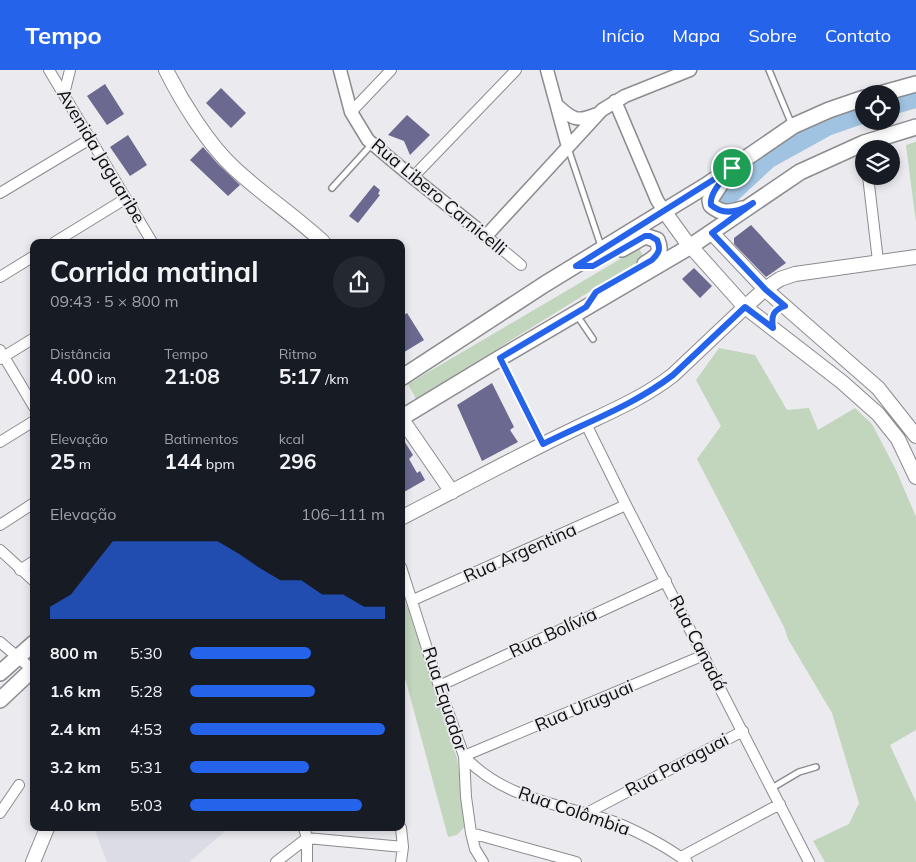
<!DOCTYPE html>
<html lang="pt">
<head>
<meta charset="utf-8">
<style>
	body { margin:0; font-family:Mulish,sans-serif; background:#242831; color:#f1f3f6; height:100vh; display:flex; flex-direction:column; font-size:19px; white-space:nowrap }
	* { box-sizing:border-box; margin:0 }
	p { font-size:16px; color:#9ea1a6 }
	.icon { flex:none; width:28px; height:28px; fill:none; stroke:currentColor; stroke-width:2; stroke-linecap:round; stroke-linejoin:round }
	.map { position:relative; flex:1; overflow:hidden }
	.sheet { position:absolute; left:30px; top:169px; width:375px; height:592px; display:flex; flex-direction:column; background:#171b24; border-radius:10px; box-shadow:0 2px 8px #0003 }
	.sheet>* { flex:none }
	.tools { position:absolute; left:855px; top:15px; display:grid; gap:10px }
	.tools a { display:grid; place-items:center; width:45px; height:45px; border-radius:50%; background:#171b24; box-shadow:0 2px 8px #0003; font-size:25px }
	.pin { position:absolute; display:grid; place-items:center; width:42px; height:42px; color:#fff; margin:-21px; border:2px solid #fff; border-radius:50%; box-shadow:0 1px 5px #0007 }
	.round { display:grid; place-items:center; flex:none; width:52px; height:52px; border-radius:26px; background:#242831 }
	.headline { display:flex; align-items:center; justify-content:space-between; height:85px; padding:0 20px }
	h1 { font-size:28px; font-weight:700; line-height:38px }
	.stats { display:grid; grid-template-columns:repeat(3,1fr); gap:8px; height:85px; padding:5px 20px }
	.stats div { display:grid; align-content:center }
	.stats b { font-size:21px; font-weight:700 }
	.stats small { font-size:14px; font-weight:400 }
	.stats p { font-size:14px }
	.chart { height:140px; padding:10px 20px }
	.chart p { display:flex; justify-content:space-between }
	.chart svg { width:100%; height:90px; margin-top:5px; fill:#2563eb; opacity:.7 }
	ul { padding:0 20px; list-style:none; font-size:16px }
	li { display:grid; grid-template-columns:80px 60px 1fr; align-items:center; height:38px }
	li i { height:12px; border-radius:6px; background:#2563eb }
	header { display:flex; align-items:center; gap:30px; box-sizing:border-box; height:70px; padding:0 25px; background:#2563eb; color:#fff }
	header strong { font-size:24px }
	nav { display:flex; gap:28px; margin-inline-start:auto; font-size:18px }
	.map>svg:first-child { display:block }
</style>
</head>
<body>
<header>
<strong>Tempo</strong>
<nav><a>Início</a><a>Mapa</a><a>Sobre</a><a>Contato</a></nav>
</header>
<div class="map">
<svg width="916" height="792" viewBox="0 0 916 792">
	<rect width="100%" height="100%" fill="#eaeaef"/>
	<path fill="#dcdce7" d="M94,758H229L189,792H107Z"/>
	<path fill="#c1d6bd" d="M916,72V153L906,75Z
		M639,178L644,188L416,329L408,314Z
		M719,278L755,285L787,340L809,338L818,360L855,338L872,354L896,400L916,447V660L890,675L916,732V792H825L813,771L849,754L859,733L832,643L788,569L785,559L697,389L721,356L696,310Z
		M401,518L457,688L466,755L457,765L448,767L401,593Z"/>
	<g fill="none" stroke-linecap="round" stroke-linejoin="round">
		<path stroke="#9fc3e1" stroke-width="18" d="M891,36L916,29
			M727,128L769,89L827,57L864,44"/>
	</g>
	<path fill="#6b698f" d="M105,14L124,44L107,55L87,26Z
		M221,18L246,43L231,58L206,33Z
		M407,45L430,65L410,85L404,71L388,65Z
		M128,65L147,95L130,106L110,77Z
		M203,77L218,94L240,115L228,126L190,90Z
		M374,115L380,120L378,124L380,125L358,153L349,146Z
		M751,155L786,193L766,207L734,174V168Z
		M694,198L712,216L700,228L682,209Z
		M407,243L424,270L401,284V247Z
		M492,313L514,357L510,360L518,372L482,391L457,335Z
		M401,366L413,385L409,389L417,403L420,401L425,410L404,422L401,418V413L405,411L401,405Z"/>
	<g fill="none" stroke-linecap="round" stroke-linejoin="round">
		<defs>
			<path id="service" d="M769,0L792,55
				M568,78L601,176
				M332,118L372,74
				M576,244L593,269
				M501,290L542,372
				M772,718L799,702L816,697"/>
			<path id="minor" d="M49,0L152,172
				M64,24L70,0
				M351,42L391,0
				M868,106L878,191
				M413,107L516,0
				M0,123L90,69
				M486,166L521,195
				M55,172L125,129
				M0,207L34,186
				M0,280L34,337
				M0,289L34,268
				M586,354L626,435L809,792
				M0,372L34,351
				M0,455L34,433
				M0,480L34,511
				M401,497L439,616L464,686L466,727L471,763L475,779L483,792
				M20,500L34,491
				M413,530L626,435
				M0,572L34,601
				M439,616L666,511
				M0,743L19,715
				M585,744L743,661
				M304,758L307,768V792
				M401,758L403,777L401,792
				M471,763L576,792
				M681,787L780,734
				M276,792L307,768L403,777
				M687,792C668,777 632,758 609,750C558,734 502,728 464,686L704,585"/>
			<path id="tertiary" d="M340,0L351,42L368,70L405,101L486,166L602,40L625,26L690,0
				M547,0L568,77
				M615,31L657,130L664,141
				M558,36C573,50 578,52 597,44"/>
			<path id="secondary" d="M166,0C182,32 208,74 234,98C263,125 295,146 323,172
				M664,141L685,170L745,237L842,312L878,344L898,369L916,407
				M712,163L765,219L878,318L916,366
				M401,348L452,422
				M401,448C457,419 512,389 568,362C604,344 641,330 673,305L745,237L765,219L780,209L795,204L916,187
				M33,792L47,758"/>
			<path id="primary" d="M880,24L916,14
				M725,107L710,130L711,135C721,144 729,143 742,139
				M622,179L645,166L657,170C663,184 656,187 645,194
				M401,308L545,214L707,115L793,56L829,40L864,28
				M401,348L500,288L691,176L800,102L864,73L916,57
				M0,603L34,573
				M0,630L34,598"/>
		</defs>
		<use href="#service" stroke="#8c8c8f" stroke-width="8"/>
		<use href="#minor" stroke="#8c8c8f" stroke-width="12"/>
		<use href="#tertiary" stroke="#8c8c8f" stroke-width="15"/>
		<use href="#secondary" stroke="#8c8c8f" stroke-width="16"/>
		<use href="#primary" stroke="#8c8c8f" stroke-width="18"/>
		<use href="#service" stroke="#fff" stroke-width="5"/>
		<use href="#minor" stroke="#fff" stroke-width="10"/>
		<use href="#tertiary" stroke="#fff" stroke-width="12"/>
		<use href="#secondary" stroke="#fff" stroke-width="14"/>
		<use href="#primary" stroke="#fff" stroke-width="15"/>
	</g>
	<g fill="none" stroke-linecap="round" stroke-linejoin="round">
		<defs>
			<path id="route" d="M732,98C725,108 709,122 711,135C724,146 739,142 753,133L712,163L766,220L785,236C773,240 771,246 773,258L745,237L673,305C634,335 587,352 543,374L500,288L586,237L596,222L652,190C659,183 661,179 657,170L650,166H645L593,196H576Z"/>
		</defs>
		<use href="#route" stroke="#fff" stroke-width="10"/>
		<use href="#route" stroke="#2563eb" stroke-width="6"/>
	</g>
	<g text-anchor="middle" stroke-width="4" stroke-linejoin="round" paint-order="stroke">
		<g font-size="18" fill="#0d0d0e" stroke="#eaeaef">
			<text transform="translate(101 86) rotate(59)" y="6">Avenida Jaguaribe</text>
			<text transform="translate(439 127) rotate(40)" y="6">Rua Libero Carnicelli</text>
			<text transform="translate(520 483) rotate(-24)" y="6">Rua Argentina</text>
			<text transform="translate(553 563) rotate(-25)" y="6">Rua Bolívia</text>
			<text transform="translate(698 573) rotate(63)" y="6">Rua Canadá</text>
			<text transform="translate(445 629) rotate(72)" y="6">Rua Equador</text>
			<text transform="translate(584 636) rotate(-23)" y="6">Rua Uruguai</text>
			<text transform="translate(677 695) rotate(-28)" y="6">Rua Paraguai</text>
			<text transform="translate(574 741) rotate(19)" y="6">Rua Colômbia</text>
		</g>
	</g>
</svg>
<div class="tools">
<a><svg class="icon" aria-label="locate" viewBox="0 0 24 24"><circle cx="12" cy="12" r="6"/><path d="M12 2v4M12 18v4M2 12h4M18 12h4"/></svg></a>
<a><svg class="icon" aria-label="layers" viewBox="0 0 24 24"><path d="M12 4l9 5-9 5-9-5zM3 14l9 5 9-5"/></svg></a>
</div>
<div class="pin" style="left:732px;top:98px;background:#1e9e55"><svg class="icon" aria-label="arrive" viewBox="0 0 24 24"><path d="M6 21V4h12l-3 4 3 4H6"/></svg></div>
<section class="sheet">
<div class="headline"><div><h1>Corrida matinal</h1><p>09:43 · 5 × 800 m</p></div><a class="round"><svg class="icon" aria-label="share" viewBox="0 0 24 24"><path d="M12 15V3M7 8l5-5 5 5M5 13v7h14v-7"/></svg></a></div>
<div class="stats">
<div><p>Distância</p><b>4.00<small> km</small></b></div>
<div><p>Tempo</p><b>21:08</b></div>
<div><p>Ritmo</p><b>5:17<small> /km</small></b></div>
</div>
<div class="stats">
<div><p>Elevação</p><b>25<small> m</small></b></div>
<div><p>Batimentos</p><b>144<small> bpm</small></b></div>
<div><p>kcal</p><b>296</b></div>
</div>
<div class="chart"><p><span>Elevação</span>106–111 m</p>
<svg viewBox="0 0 160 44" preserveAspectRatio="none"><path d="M0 44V38L10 32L20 19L30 6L40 6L50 6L60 6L70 6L80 6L90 12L100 19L110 25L120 25L130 32L140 32L150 38L160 38V44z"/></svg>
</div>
<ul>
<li><b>800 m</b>5:30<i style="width:62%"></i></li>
<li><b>1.6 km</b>5:28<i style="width:64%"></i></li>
<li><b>2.4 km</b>4:53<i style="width:100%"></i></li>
<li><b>3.2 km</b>5:31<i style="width:61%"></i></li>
<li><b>4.0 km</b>5:03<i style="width:88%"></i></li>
</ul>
</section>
</div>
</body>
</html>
